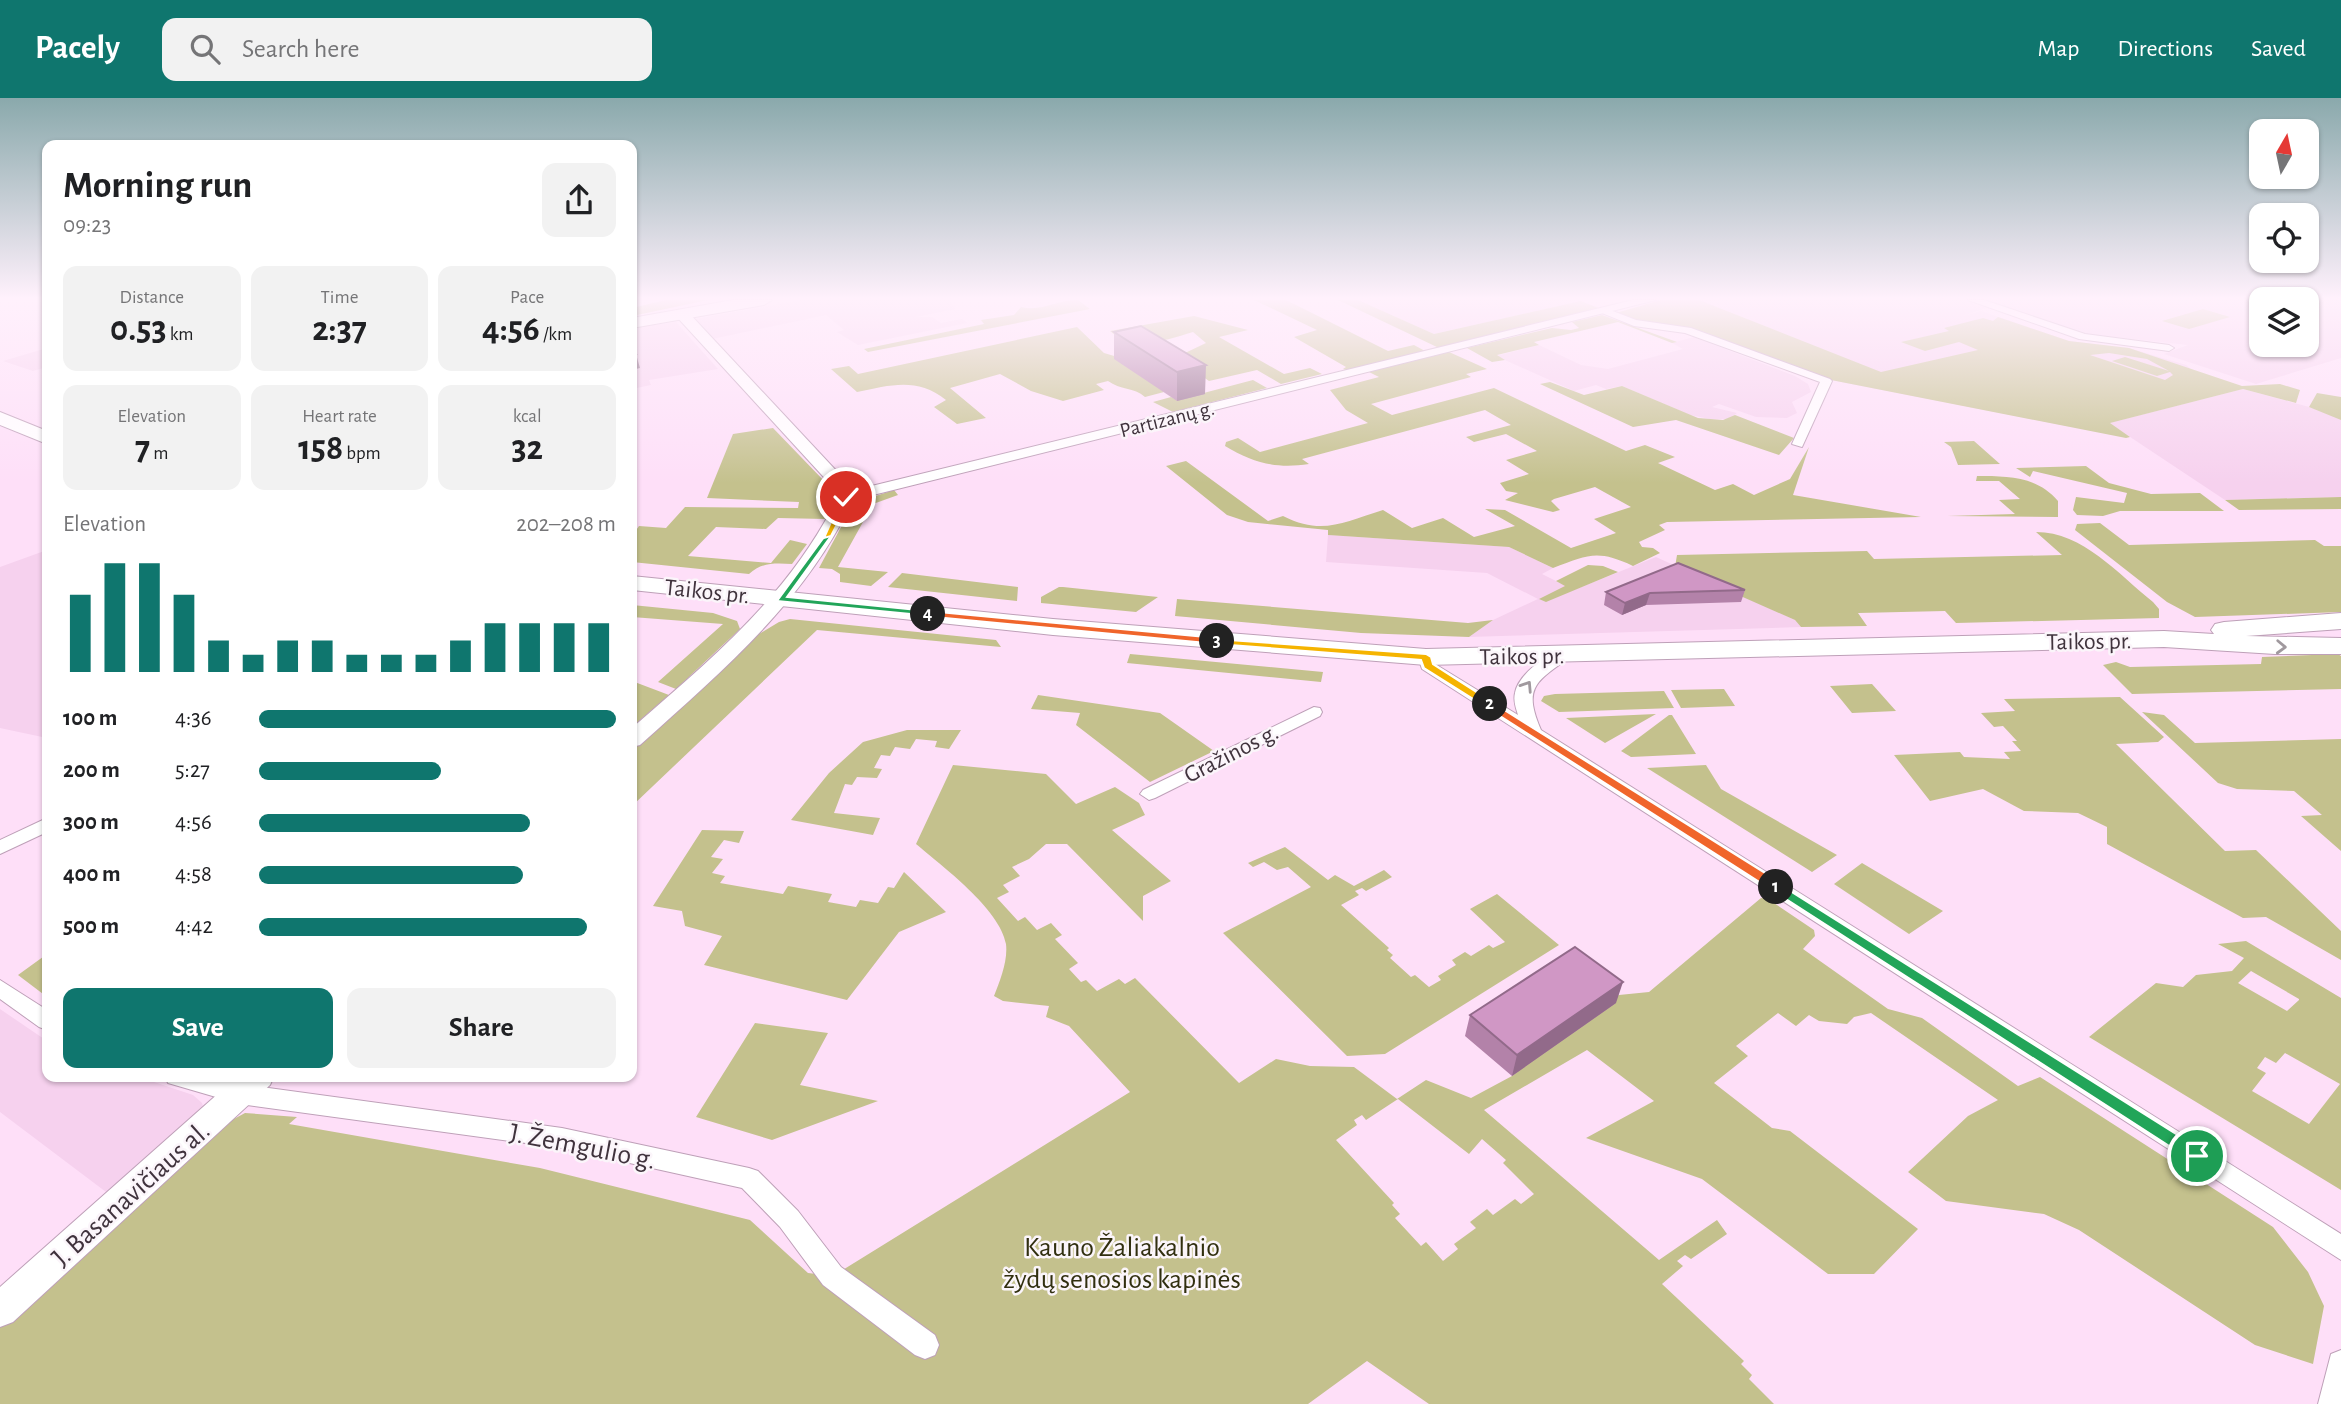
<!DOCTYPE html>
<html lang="en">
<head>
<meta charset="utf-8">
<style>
	body { margin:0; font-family:"Alegreya Sans",sans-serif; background:#f2f2f2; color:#202124; height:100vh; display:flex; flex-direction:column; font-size:26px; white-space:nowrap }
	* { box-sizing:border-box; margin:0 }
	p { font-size:23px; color:#757577 }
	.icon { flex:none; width:38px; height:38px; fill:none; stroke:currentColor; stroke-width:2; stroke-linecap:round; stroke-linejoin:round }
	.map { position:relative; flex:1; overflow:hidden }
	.sheet { position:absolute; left:42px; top:42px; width:595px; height:942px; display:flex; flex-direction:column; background:#fff; border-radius:14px; box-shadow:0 2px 5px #0004 }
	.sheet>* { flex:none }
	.needle { width:46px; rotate:9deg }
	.fabs { position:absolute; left:2249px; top:21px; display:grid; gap:14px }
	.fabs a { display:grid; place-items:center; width:70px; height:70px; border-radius:14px; background:#fff; box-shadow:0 2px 5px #0004; font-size:35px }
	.pin { position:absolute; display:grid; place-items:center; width:60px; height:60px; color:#fff; margin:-30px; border:4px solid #fff; border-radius:50%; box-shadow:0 2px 7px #0007 }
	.km { position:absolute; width:35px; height:35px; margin:-18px; border-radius:50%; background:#222; color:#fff; font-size:19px; line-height:35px; text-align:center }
	.round { display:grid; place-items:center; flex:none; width:74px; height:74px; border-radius:14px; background:#f2f2f2 }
	.head { display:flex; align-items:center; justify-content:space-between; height:119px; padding:0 21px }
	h1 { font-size:38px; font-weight:600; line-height:52px }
	.figures { display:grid; grid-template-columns:repeat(3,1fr); gap:10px; height:119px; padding:7px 21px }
	.figures div { display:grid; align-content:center; border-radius:14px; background:#f2f2f2; text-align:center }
	.figures b { font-size:35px; font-weight:600 }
	.figures small { font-size:19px; font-weight:400 }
	.figures p { font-size:19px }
	.chart { height:196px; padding:14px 21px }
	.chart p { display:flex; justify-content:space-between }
	.chart svg { width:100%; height:126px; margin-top:7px; stroke:#0f766e; stroke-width:6 }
	.action { display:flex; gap:14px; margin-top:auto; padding:14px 21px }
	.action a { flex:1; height:80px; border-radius:14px; background:#0f766e; color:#fff; font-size:28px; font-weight:600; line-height:80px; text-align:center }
	.action a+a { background:#f2f2f2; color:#202124 }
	ul { padding:0 21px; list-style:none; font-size:23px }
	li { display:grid; grid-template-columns:112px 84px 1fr; align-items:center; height:52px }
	li i { height:18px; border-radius:9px; background:#0f766e }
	header { display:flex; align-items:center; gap:42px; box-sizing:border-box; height:98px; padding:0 35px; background:#0f766e; color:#fff }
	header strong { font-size:33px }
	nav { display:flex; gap:38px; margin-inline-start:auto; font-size:24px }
	.search { width:490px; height:63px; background:#f2f2f2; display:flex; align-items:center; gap:18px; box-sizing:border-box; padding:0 24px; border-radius:14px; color:#757577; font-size:26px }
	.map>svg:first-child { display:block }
</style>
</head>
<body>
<header>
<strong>Pacely</strong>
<div class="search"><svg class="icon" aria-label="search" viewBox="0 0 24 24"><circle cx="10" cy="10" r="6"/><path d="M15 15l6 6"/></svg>Search here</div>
<nav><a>Map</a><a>Directions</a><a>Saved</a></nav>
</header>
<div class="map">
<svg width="2341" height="1306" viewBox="0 0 2341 1306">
	<rect width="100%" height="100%" fill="#fedff8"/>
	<path fill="#f6d1ee" d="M801,202H949L955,211L916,219H932L941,225L962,221L967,225L858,247L837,234L844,232L826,217L712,241L695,221Z
		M1358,202H1579L1581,203L1434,236Z
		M1684,202H1964L1986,210L1960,219L1981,213L2069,243L2129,250L2186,267L2200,279L2067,328L1831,282L1641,213Z
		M1982,202H2261V247H2306L2307,202H2341V260L2256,286L2164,256L2188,247L2086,236Z
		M676,224L718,271L649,282L651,287L632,291V230Z
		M1694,239L1795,278L1808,286L1811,294L1792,304L1797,315L1787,320L1756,319L1719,306L1712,309L1737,315L1729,321H1710L1690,317L1622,288L1606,291L1596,287L1574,293L1496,258L1539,247L1581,267L1608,271L1683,251L1672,245Z
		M47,250V269L33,273L3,263Z
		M2243,291L2324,313L2341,322V399L2225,402L2109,325Z
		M1328,437L1509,449L1553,470L1542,476L1574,492L1656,459L1795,522L1801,529L1469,539L1493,522L1538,501L1487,475L1326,464Z
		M47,452V640L0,630V469Z
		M0,911L47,943V978H136L193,997L202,1005L204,1012L110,1097L0,1014Z"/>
	<path fill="#c4c18d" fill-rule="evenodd" d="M708,202L632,218V210L666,202Z
		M1078,202L1090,211L868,254L864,251L984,226L981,222L1014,217L1021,209C1041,214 1057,202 1078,202Z
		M1254,202H1286L1388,253L1414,247L1425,253L1347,272L1343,271L1346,269L1294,239L1317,232Z
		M1338,202H1358L1434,236L1581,203L1601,211L1439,250Z
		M1661,202H1699L1881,274L1978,252L1959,244L1925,253L1901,244L1949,233L1944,230L1983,220L1993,223L1998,219L2069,243L2129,250L2242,288L2280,286L2300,292L2296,305L2243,291L2110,325L2130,339L2126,340L1831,282L1687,229L1642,225L1616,215ZM2109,255L2147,261L2169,273L2125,259L2112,263L2157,278L2170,274L2173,277L2165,282L2090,257Z
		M2203,211L2230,219L2189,231L2162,223Z
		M1602,217L1677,244L1672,245L1618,224L1534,244L1539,247L1497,257L1505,262L1492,264L1467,250L1552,230L1571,232L1579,230L1572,224Z
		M1194,218L1248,232L1219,239L1284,276L1310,270L1322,276L1281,286L1257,272L1209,283L1182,264L1185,255L1206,245L1193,234C1166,242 1134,254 1110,233Z
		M1077,229L1104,255L1121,260L1164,294L1145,299C1134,289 1120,292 1108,283L1096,286L1104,292L1063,303L1031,293L1000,276L950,290L986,320L957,326L934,309L946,302C917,279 891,287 857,294L831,271L849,268L858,276Z
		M1449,254L1487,271L1466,276L1471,279L1371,306L1392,317L1494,290L1626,353L1645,347L1675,359L1658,365L1715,392L1733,386L1754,397L1790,381L1809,349L1793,397L1921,419L1667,424L1659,427L1665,432L1639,444L1642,449L1653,450L1660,455L1633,468C1597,451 1588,457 1553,470L1509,449L1328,437V432L1248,424L1227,417L1166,368L1186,363L1268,423L1283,418C1323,438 1343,424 1383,412L1412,430L1443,420L1474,439L1515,428L1485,411L1505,412L1571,450L1616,435L1594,421L1631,409L1595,389L1554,401L1551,403L1560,412L1553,414L1505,402L1518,395L1506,393L1500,385L1529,376L1506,362L1537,353L1506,336L1474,344L1466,339L1511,327L1485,312L1302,361L1309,366C1276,371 1253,365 1225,348L1226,344L1238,340L1260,354L1368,325L1346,312L1330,292L1379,279L1369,274Z
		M1253,282L1267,290L1173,314L1153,304L1171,299L1177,302Z
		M1550,284L1584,297L1622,288L1698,320L1723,322L1735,317L1794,340L1779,357L1676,322L1633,329L1540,286Z
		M2317,295L2341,299V322L2309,309Z
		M773,330L828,387L835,401L825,421L778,420L766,431L716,429L688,458L771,465L790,442L807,446L792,466C776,465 762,464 749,476L632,464V438L639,428L666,430L685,409L798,410L799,404L707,400L733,336Z
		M1974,343L2000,366L1958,367L1951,349L1944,344Z
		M2086,368L2109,385L2151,396L2200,395L2224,413H2120L2103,418L2077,417L2073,412L2076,399L2124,405L2127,395L2033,373L2030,379L2016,370Z
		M1977,378C2007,378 2037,378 2058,403V419L1947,418L2015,416L1999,402L2020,401L1999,383H1976Z
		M894,392L898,397L873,406L838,469L888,474L871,488L840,484V476L832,471L819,470L854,405Z
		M2341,399V411L2239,412L2225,402Z
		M2100,425L2129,447L2315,442L2324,448H2341V514L2195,519L2167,504L2075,432L2077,426Z
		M2036,434C2083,434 2118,476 2153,504L2159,511V520L1956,525L1945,513L1858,515L1867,528L1801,529L1795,522L1675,469L1677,457L1867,453L1874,461L2062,457Z
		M1588,467L1603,468L1618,474L1546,504L1539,501L1565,488L1556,483Z
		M902,475L1018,489L1017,503L888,489Z
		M1059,489H1063L1158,499L1136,514L1041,505V499Z
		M1177,501L1468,525L1493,522L1469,539L1361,535L1175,518Z
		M632,507L713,515L737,523L740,531L676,591L658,584L723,526L632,519Z
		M790,521L996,542L1001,549L817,532L632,708V653L759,536L779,524Z
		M1130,556L1323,574L1321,584L1127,565Z
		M2338,556L2341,558V591L2132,596L2103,567L2116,564L2130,569L2261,566L2262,559Z
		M632,583L669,597L632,629Z
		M1872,586L1896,613L1852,615L1830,588Z
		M1724,591L1735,608L1681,610L1671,592Z
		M1664,593L1674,610L1559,614L1541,603L1544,598L1555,596Z
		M1038,597L1160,615L1214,653L1150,684L1076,627L1080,615L1031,611Z
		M2120,599L2164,639L2158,644L2116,646L2225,753L2256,752L2341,833V862L2266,819L2243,820L2107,746V729L2078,715L2024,713L1983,691L1930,703L1894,657L1960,654L1964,659L2010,661L2004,654L2021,653L2012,643H2017L2003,628L1994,629L1981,615L2015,613L2004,601Z
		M2142,614L2164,617L2195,645L2341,641V753L2301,718L2322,717L2294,693L2237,691L2218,685Z
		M1656,616L1605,645L1566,620Z
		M1669,617H1672L1696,656L1631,659L1621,653Z
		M907,632H961L949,651L935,649L937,643L916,641L910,651L895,649L890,658L881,657L874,670L882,671L877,680L857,679L852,687L845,686L834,715L880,720L873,737L791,722L829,675L863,644Z
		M953,667L1046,676L1076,706L1115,689L1139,705L1145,717L1112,732L1171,783L1143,798V823L1067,746H1046L1029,761L1012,769L1020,778L1003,787L1009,794L997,800L1018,823L1025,819L1037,832L1051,825L1062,837L1055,841L1078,865L1069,871L1081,884L1086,882L1097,893L1119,881L1125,886L1135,880L1239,985L1276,961L1310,968L1354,969L1397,1001L1426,982L1471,1000L1512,978L1611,901L1619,897L1649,894L1761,800L1768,801L1814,832L1815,838L1803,851L1888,911L1922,920L2018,988L2040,979L2273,1129L2308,1174L2324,1208L2313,1266L2255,1247L2079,1132L2044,1116L1946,1103L1908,1074L1968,1018L1998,1002L1871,915L1854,919L1847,926L1819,923L1809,917L1796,928L1778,915L1736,948L1748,958L1714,985L1772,1030L1790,1033L1918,1131L1874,1176H1828L1702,1081L1586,1040L1654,1003L1587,952L1484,1012L1659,1162L1717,1122L1727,1136L1691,1161L1685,1157L1677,1163L1683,1168L1662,1186L1744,1263L1741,1266L1752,1277L1749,1281L1774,1306H1429L1367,1263L1308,1306H0V1226L232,1022L245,1015L297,1019L289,1026L540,1070L750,1122L808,1175L833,1178L1130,994L1069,928L1046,919L1049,908L1003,903L994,898C1000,883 1008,863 1006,846C1000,811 942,768 916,746ZM1398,1001L1469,1056L1482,1041L1506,1062L1503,1065L1534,1096L1521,1106L1515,1101L1493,1117L1487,1111L1470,1124L1476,1130L1454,1146L1458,1151L1443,1163L1426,1144L1421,1148L1395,1120L1400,1116L1392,1107L1394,1105L1336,1042L1357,1027L1354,1022L1362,1017L1366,1022Z
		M1706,667L1721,691L1837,757L1812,774L1647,670Z
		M702,732L744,733L739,745L724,742L711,759L723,761L712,775L725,778L720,785L783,796L788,788L832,796L828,804L856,809L860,802L878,805L888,789L894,790L904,774L946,814L899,834L847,902L704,867L722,838L685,828L682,813L653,808Z
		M1285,749L1328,782L1335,777L1354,788L1384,772L1392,779L1366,793L1362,790L1355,793L1359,797L1341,807L1389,850L1387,852L1393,857L1390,860L1411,879L1415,877L1429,889L1441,882L1438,878L1456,867L1452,862L1465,854L1471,858L1489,847L1493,850L1505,844L1470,811L1497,796L1559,847L1385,956L1347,958L1223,835L1311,789L1288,769L1277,772L1264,764L1253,769L1248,765Z
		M1862,765L1943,813L1909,836L1834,786Z
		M2246,843L2341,900V1092L2089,939L2156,885L2183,889L2196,877L2232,873L2244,860L2218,846ZM2251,873L2299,901V902L2287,913L2238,885ZM2285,955L2340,986L2309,1026L2252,993L2266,975L2257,970L2265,959L2276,965Z
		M47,856V899L18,877Z
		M755,925L828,935L800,987L878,1003L772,1042L696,1019Z"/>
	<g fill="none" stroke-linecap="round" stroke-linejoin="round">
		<defs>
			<path id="minor" d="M1968,202H1984L2085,236L2169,247L2174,250L2169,253L2079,241Z
				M1605,210L1636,222L1691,230L1830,281L1832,283L1802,349L1792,346L1820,284L1685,235L1634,228L1602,215L1600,213Z
				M1563,552L1569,554L1571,557L1569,560C1535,584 1523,590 1541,632L2341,1136V1162L1422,571L1418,559L1426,554L1432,556L1435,566L1518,617C1516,610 1513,603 1515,595C1518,577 1546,556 1563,552Z
				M1314,609L1320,610L1322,614L1320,618L1155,700L1149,702L1140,696L1143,692Z
				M47,720V734L0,756V742Z
				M0,882L47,912V932L39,929L0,901Z
				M165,978H211L240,986L562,1030L749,1070L758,1073L798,1113L841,1169L935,1237L939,1247L935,1257L925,1261L915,1257L823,1187L780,1129L742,1090L562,1050L240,1006L168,985Z
				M2341,1252V1306H2318L2331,1256Z"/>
			<path id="tertiary" d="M1633,202H1656L853,402C805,504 722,573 640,647L632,649V630C713,559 789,498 838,399L831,387L677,219V213H687L844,381L851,393Z
				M238,978H274L270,987L13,1224L0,1229V1189Z"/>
			<path id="primary" d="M733,202H772L764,207L632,230V220Z
				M0,314L47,333V346L0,327Z
				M632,478L1053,521L1426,551L2164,533L2214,536L2211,532L2215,526L2224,524L2341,515V531L2246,538L2341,540V556H2275L2164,549L1426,567L1053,537L632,492Z"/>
		</defs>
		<use href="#minor" stroke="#bea0b8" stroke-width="2"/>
		<use href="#tertiary" stroke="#bea0b8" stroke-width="2"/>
		<use href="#primary" stroke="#bea0b8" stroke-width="2"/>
		<use href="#minor" fill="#fff" fill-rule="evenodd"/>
		<use href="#tertiary" fill="#fff" fill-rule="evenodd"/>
		<use href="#primary" fill="#fff" fill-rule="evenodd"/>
	</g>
	<path fill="#b382a9" d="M1141,228L1205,296L1177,303L1114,261V234Z
		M1745,492L1741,504L1646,507L1622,517L1604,507L1606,494Z
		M1616,905L1512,978L1465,938L1470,917Z"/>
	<path fill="#926a8a" d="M632,256H636L640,270L632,272Z
		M1206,267L1205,296L1177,303V274Z
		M1650,495L1646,507L1622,517L1625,505Z
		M1623,884L1616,905L1512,978L1517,957Z"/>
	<path fill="#d097c5" stroke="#926a8a" stroke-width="2" d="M1141,228L1206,267L1177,274L1114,234Z
		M632,248L636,256H632Z
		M1678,465L1745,492L1650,495L1625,505L1606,494Z
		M1575,849L1623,884L1517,957L1470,917Z"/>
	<defs><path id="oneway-chevron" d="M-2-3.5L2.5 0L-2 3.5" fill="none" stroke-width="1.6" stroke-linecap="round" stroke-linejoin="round" transform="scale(1.75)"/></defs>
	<g stroke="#a0999e">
		<use href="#oneway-chevron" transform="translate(2281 549) rotate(2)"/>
		<use href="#oneway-chevron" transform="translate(1527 588) rotate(-57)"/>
	</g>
	<linearGradient id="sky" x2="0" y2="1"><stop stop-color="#8aa9ac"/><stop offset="0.52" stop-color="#fff1fc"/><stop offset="1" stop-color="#fff1fc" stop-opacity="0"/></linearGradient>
	<rect width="2341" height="385" fill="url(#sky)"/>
	<path fill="#22a559" stroke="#fff" stroke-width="2" d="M1776,784L2203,1053V1062H2191L1772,792L1770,789Z"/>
	<path fill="#f0652b" stroke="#fff" stroke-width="2" d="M1490,603L1781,785V792H1772L1486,609V604Z"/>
	<path fill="#f5b400" stroke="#fff" stroke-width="2" d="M1214,541L1426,556L1431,559L1433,566L1495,606L1486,609L1424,570L1421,562L1217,546Z"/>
	<path fill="#f0652b" stroke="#fff" stroke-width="2" d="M928,513L1217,540L1222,543L1217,546L924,518Z"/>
	<path fill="#22a559" stroke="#fff" stroke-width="2" d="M827,435L831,438L787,499L928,513L931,518L777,503Z"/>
	<path fill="#f5b400" stroke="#fff" stroke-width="2" d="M846,396L851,399L831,438L824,440L842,399Z"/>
	<g text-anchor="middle" stroke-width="5" stroke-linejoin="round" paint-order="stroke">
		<g font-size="21" fill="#40333d" stroke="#fbf5fa">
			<text transform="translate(1167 321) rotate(-14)" y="7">Partizanų g.</text>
		</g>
		<g font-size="24" fill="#40333d" stroke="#fbf5fa">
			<text transform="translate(707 493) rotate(6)" y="8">Taikos pr.</text>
			<text transform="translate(2089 543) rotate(-1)" y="8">Taikos pr.</text>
			<text transform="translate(1522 558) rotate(-1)" y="8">Taikos pr.</text>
			<text transform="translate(1231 655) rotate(-27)" y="8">Gražinos g.</text>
		</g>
		<g font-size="28" fill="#40333d" stroke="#fbf5fa">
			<text transform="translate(583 1047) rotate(11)" y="10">J. Žemgulio g.</text>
			<text transform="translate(130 1095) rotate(-42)" y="10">J. Basanavičiaus al.</text>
		</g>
		<g font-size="28" fill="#312f0f" stroke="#fbf5fa">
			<text x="1122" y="1158">Kauno Žaliakalnio<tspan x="1122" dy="32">žydų senosios kapinės</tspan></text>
		</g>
	</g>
</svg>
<div class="fabs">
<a><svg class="needle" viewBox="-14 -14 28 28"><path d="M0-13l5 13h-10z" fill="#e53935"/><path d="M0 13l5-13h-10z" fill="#757577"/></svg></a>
<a><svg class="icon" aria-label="locate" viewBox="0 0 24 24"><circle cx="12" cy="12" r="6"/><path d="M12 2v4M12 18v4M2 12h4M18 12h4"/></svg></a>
<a><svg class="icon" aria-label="layers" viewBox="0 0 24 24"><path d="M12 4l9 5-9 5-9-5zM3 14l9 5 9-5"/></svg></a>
</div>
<div class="pin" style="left:2197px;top:1058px;background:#1e9e55"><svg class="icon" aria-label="arrive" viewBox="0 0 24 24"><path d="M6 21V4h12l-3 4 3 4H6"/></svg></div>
<div class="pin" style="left:846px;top:399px;background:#d93025"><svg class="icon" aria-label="check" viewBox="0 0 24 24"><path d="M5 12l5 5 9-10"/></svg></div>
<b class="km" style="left:1776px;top:789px">1</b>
<b class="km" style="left:1490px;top:606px">2</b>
<b class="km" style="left:1217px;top:543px">3</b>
<b class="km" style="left:928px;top:516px">4</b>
<section class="sheet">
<div class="head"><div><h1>Morning run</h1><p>09:23</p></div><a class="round"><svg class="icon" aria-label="share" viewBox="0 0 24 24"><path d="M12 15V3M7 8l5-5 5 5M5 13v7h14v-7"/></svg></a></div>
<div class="figures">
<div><p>Distance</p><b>0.53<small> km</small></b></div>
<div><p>Time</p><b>2:37</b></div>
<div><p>Pace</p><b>4:56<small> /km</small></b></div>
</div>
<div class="figures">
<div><p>Elevation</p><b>7<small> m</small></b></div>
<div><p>Heart rate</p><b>158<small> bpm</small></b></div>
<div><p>kcal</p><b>32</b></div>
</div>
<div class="chart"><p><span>Elevation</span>202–208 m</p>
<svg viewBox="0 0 160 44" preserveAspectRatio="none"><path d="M5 44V17M15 44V6M25 44V6M35 44V17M45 44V33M55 44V38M65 44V33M75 44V33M85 44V38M95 44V38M105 44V38M115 44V33M125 44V27M135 44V27M145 44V27M155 44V27"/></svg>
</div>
<ul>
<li><b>100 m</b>4:36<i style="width:100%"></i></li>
<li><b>200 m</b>5:27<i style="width:51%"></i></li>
<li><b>300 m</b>4:56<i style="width:76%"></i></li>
<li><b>400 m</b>4:58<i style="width:74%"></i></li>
<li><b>500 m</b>4:42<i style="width:92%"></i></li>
</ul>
<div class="action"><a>Save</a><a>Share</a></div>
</section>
</div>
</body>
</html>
